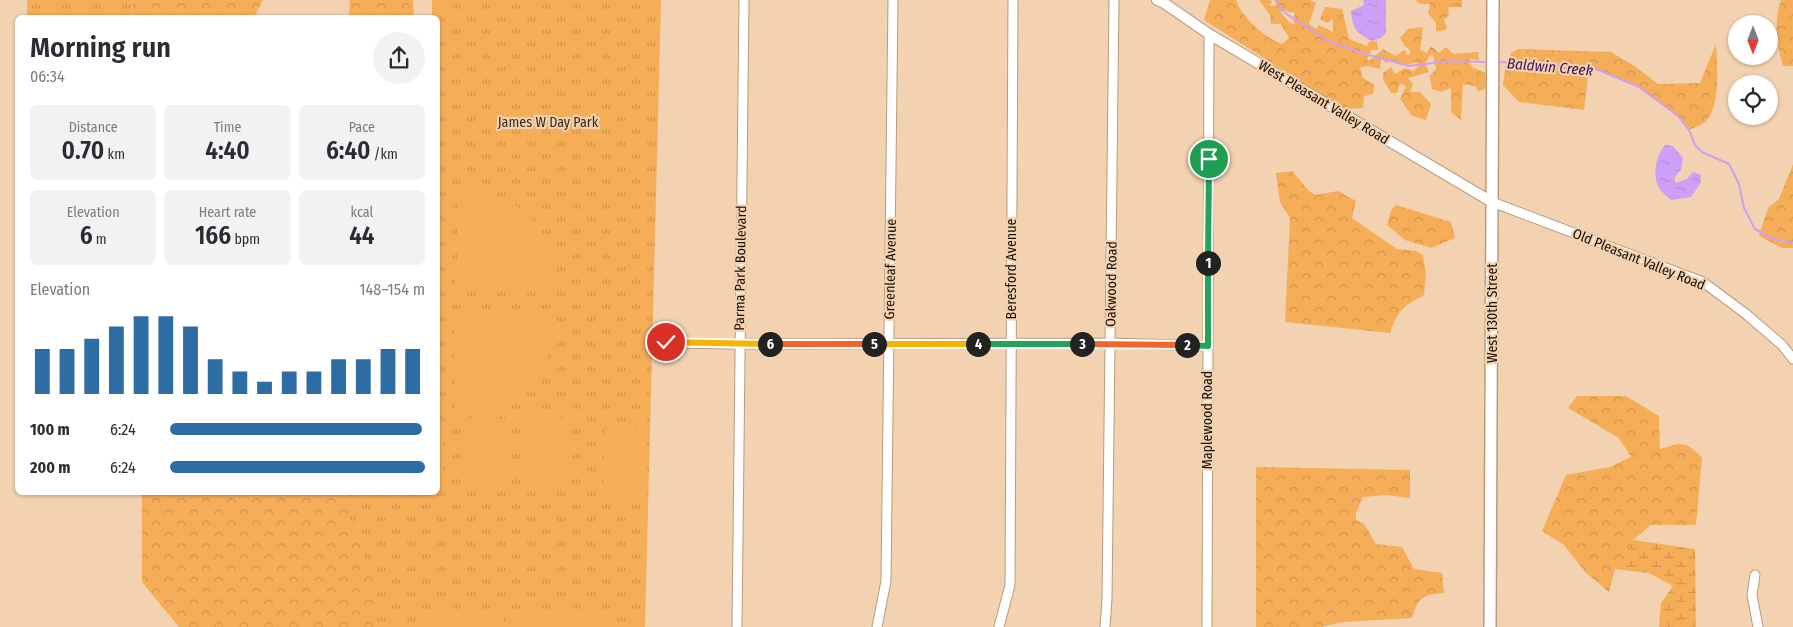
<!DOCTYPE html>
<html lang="en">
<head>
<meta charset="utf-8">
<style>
	body { margin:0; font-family:"Fira Sans Condensed",sans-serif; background:#f2f2f3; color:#2b2b33; height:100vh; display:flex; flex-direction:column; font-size:19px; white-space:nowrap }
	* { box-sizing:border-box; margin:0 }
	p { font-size:16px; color:#7c7c81 }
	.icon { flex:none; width:28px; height:28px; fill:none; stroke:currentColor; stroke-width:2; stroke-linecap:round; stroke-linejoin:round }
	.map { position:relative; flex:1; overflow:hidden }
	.side { position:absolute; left:15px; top:15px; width:425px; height:480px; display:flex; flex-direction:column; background:#fff; border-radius:8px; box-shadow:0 1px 4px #0004 }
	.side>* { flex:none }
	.needle { width:32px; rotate:180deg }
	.fabs { position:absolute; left:1728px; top:15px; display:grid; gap:10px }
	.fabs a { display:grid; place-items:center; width:50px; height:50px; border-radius:50%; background:#fff; box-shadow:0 1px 4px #0004; font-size:25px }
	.pin { position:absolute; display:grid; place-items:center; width:42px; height:42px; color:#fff; margin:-21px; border:2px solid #fff; border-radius:50%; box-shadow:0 1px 5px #0007 }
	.km { position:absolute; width:25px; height:25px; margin:-12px; border-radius:50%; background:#222; color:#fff; font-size:14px; line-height:25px; text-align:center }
	.round { display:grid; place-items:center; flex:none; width:52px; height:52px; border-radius:26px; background:#f2f2f3 }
	.summary { display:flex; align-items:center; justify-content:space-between; height:85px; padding:0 15px }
	h1 { font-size:28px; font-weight:600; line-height:38px }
	.metrics { display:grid; grid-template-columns:repeat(3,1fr); gap:8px; height:85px; padding:5px 15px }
	.metrics div { display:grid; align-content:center; border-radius:8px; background:#f2f2f3; text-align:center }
	.metrics b { font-size:25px; font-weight:600 }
	.metrics small { font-size:14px; font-weight:400 }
	.metrics p { font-size:14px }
	.chart { height:140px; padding:10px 15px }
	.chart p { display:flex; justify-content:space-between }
	.chart svg { width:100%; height:90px; margin-top:5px; stroke:#2e6da4; stroke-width:6 }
	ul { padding:0 15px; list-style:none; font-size:16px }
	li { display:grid; grid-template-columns:80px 60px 1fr; align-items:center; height:38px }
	li i { height:12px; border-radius:6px; background:#2e6da4 }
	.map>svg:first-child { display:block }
</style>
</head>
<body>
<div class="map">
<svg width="1793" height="627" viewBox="0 0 1793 627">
	<defs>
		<pattern id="forest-crowns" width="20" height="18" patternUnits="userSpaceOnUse" patternTransform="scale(1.25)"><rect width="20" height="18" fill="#f5ad58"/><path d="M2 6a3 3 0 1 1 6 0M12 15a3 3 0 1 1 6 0" fill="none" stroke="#d1944b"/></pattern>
		<pattern id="wetland-marsh" width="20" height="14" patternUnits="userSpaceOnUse" patternTransform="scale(1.25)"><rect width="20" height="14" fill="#f5ad58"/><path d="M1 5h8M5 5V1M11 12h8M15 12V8" fill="none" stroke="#d1944b"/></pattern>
		<pattern id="park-tufts" width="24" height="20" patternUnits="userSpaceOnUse" patternTransform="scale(1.25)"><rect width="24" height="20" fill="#f5ad58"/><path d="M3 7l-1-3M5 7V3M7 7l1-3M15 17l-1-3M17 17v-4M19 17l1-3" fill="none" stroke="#d1944b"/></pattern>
		<pattern id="water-ripples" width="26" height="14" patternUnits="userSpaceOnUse" patternTransform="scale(1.25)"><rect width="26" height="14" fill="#ce9ff7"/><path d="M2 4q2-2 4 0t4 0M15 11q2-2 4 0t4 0" fill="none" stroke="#b088d2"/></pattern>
	</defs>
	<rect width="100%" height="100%" fill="#f2d2b0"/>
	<path fill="url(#forest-crowns)" fill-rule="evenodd" d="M133,0H263L254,17L132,18Z
		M350,0H413L414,17H349Z
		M1210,0H1236C1243,19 1264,37 1282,44L1289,38L1281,24H1271L1270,15L1259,0H1271L1272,3L1269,5L1274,6L1278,3L1276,0H1310L1316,3L1309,24L1316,29L1319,25L1333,32V19L1327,23L1320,19L1325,7L1342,9L1349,39L1367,46L1369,42L1377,41L1378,50H1371L1367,60L1369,61L1383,49L1395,56L1405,50L1407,55L1410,54V50L1405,46L1400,38L1408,29L1423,27L1420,50L1427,53L1431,46L1439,53L1446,47L1453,54L1478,52L1479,60L1469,59L1472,67L1485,73L1487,85L1483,90L1478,91L1475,86L1463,84L1461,120L1451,112V88L1441,92L1432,89L1430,76L1436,69L1433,55L1429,56L1426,62L1420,65H1426L1429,72L1408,78L1413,84L1410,92H1420L1431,104L1426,120L1412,116L1400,99L1406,86L1400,83L1397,93H1391L1383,80V73L1391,67L1395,74L1405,68L1414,71L1419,65L1416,62L1406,65L1391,60L1387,63L1381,59L1380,69L1368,66L1360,67L1363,78L1374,85L1373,94L1364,96L1363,108L1344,109L1204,20ZM1286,10L1287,12H1294L1295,15L1293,17L1295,25L1290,23L1280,12Z
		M1415,0H1462V7H1448L1449,15L1444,20L1447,29L1436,32V23L1428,13L1430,4H1420Z
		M1781,0H1793V66H1783C1777,44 1773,23 1781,0Z
		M1716,44C1717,64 1721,105 1706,121C1703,125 1694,127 1689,130L1678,116L1639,87L1596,69H1589L1584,110L1519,102L1503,85L1506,62H1509L1511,53L1518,49L1611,52L1636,67L1658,84L1700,83Z
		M1793,164V248H1782L1759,236L1768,208L1779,199Z
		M1292,171L1309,191L1315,195L1338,191L1356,201L1352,218L1397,249L1416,251L1423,255L1426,274L1424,295C1402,307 1399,309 1390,333L1285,322L1290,218L1280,202L1276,173Z
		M1396,205L1451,222L1455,238L1431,248L1405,240L1387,225L1391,210Z
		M1577,396H1626L1659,416L1660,449C1683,442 1685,440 1702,458L1696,525H1651L1633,540L1615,569L1609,592L1585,572L1564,545L1542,531L1566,475L1610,467L1631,457L1619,438L1568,408Z
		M1256,467L1410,470V498L1386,495L1363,497L1356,513V520L1364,524L1376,544L1402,547L1414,569L1442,573L1444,593C1421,595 1419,597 1412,618L1342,622L1322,627H1256Z
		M351,492L387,498L377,591V627H179L142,582V493Z"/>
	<path fill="url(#wetland-marsh)" d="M1633,540L1695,549L1696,627H1659L1661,603L1673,586L1649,573L1615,569Z"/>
	<path fill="url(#park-tufts)" d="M27,0H133L132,17H27Z
		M432,0H661L645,627H377V591L341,493L438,492V18L432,17Z"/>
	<path fill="#f5ad58" d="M459,190C471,191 483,191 494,195C533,207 563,250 557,291L456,290Z
		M454,313L554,315C553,327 553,339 550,350C537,390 495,418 454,414Z
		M525,417L568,418L567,484L524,483Z
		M467,418L511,419V450H466Z
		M438,427H444V490H438Z
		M604,430H641L640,505L603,504Z
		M465,453H509V484H465Z
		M526,614L615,618V627H525Z
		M502,615V627H433L432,616Z"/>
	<path fill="url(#water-ripples)" d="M1363,0H1386V33L1381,38L1372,41C1355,32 1353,29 1351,11L1364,5Z
		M1665,145L1673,146L1683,158L1681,170L1674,178L1676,183L1687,179L1693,172L1701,175L1700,184L1691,197L1671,200C1667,196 1661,192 1659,188C1652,175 1656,155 1665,145Z"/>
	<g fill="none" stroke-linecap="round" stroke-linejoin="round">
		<path stroke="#ce9ff7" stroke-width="2" d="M1275,0L1285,13L1328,41L1365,54L1409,66L1449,61L1489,62
			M1496,62L1535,63L1596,69L1639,87L1678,116L1689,130L1695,145L1702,152L1729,164L1739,184L1744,208L1755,229L1774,239L1793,243"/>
		<defs>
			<path id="minor" d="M1492,202L1703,282L1746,314L1782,345L1793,359
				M666,343L739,344L1110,343L1208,346
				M1755,575L1752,595L1758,627
				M737,627L744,0
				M877,627L886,581L893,0
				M999,627L1010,585L1013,0
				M1105,627L1107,599L1114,0
				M1207,627L1209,34"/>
			<path id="tertiary" d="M1157,0L1164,3L1209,34L1492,202"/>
			<path id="secondary" d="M1490,627L1493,0"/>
		</defs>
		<use href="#minor" stroke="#b99b7a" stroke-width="11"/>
		<use href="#tertiary" stroke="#b99b7a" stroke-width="12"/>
		<use href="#secondary" stroke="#b99b7a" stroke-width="14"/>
		<use href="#minor" stroke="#fff" stroke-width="9"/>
		<use href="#tertiary" stroke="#fff" stroke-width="10"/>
		<use href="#secondary" stroke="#fff" stroke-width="11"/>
	</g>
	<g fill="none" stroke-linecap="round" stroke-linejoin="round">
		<defs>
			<path id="split-1" d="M1208,263L1209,159"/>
			<path id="split-2" d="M1187,345L1208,346V263"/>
			<path id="split-3" d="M1082,344L1187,345"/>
			<path id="split-4" d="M978,344H1082"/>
			<path id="split-5" d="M874,344H978"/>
			<path id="split-6" d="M770,344H874"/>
			<path id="split-7" d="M666,342L770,344"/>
		</defs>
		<use href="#split-1" stroke="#fff" stroke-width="10"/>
		<use href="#split-2" stroke="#fff" stroke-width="10"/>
		<use href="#split-3" stroke="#fff" stroke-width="10"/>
		<use href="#split-4" stroke="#fff" stroke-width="10"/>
		<use href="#split-5" stroke="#fff" stroke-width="10"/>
		<use href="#split-6" stroke="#fff" stroke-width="10"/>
		<use href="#split-7" stroke="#fff" stroke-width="10"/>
		<use href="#split-1" stroke="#22a559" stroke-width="6"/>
		<use href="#split-2" stroke="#22a559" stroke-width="6"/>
		<use href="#split-3" stroke="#f0652b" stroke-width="6"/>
		<use href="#split-4" stroke="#22a559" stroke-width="6"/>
		<use href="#split-5" stroke="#f5b400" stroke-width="6"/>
		<use href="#split-6" stroke="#f0652b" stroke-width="6"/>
		<use href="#split-7" stroke="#f5b400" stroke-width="6"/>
	</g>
	<g text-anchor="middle" stroke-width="4.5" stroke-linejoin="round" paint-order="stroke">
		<g font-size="14" fill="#170d03" stroke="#f2d2b0">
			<text transform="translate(1324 102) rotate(31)" y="5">West Pleasant Valley Road</text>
			<text transform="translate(1639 259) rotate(22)" y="5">Old Pleasant Valley Road</text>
			<text transform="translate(740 268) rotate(-89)" y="5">Parma Park Boulevard</text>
			<text transform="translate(890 269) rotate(-89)" y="5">Greenleaf Avenue</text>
			<text transform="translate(1011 269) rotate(-90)" y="5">Beresford Avenue</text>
			<text transform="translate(1111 284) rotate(-89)" y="5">Oakwood Road</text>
			<text transform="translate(1492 313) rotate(-90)" y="5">West 130th Street</text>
			<text transform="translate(1207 420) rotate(-90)" y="5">Maplewood Road</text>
		</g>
		<g font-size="14" fill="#392916" stroke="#f2d2b0">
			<text x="548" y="127">James W Day Park</text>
		</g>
		<g font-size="15" font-style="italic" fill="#3b1357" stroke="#f2d2b0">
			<text transform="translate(1550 67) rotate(5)" y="5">Baldwin Creek</text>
		</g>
	</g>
</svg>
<div class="fabs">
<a><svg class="needle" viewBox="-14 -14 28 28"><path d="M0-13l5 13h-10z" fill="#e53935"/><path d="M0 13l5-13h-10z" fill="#7c7c81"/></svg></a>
<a><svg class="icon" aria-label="locate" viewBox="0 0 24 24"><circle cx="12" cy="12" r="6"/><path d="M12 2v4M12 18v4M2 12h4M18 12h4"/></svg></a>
</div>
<div class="pin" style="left:1209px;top:159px;background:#1e9e55"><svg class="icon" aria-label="arrive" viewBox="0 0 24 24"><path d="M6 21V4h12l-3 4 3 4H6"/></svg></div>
<div class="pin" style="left:666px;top:342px;background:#d93025"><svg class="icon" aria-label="check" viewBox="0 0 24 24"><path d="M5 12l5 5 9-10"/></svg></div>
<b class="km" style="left:1208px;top:263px">1</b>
<b class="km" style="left:1187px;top:345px">2</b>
<b class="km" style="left:1082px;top:344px">3</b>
<b class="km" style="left:978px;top:344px">4</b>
<b class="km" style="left:874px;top:344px">5</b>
<b class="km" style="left:770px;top:344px">6</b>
<section class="side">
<div class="summary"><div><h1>Morning run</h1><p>06:34</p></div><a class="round"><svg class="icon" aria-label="share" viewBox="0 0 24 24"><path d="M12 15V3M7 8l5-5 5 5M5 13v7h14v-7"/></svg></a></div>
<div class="metrics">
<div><p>Distance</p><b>0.70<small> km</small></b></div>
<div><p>Time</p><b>4:40</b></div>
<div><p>Pace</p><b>6:40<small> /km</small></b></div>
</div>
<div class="metrics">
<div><p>Elevation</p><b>6<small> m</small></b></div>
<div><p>Heart rate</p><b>166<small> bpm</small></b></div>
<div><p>kcal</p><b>44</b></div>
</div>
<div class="chart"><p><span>Elevation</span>148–154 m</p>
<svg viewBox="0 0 160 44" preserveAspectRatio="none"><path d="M5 44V22M15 44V22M25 44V17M35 44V11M45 44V6M55 44V6M65 44V11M75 44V27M85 44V33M95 44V38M105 44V33M115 44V33M125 44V27M135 44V27M145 44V22M155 44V22"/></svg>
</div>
<ul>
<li><b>100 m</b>6:24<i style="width:99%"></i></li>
<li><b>200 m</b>6:24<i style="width:100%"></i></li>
</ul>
</section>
</div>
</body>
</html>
